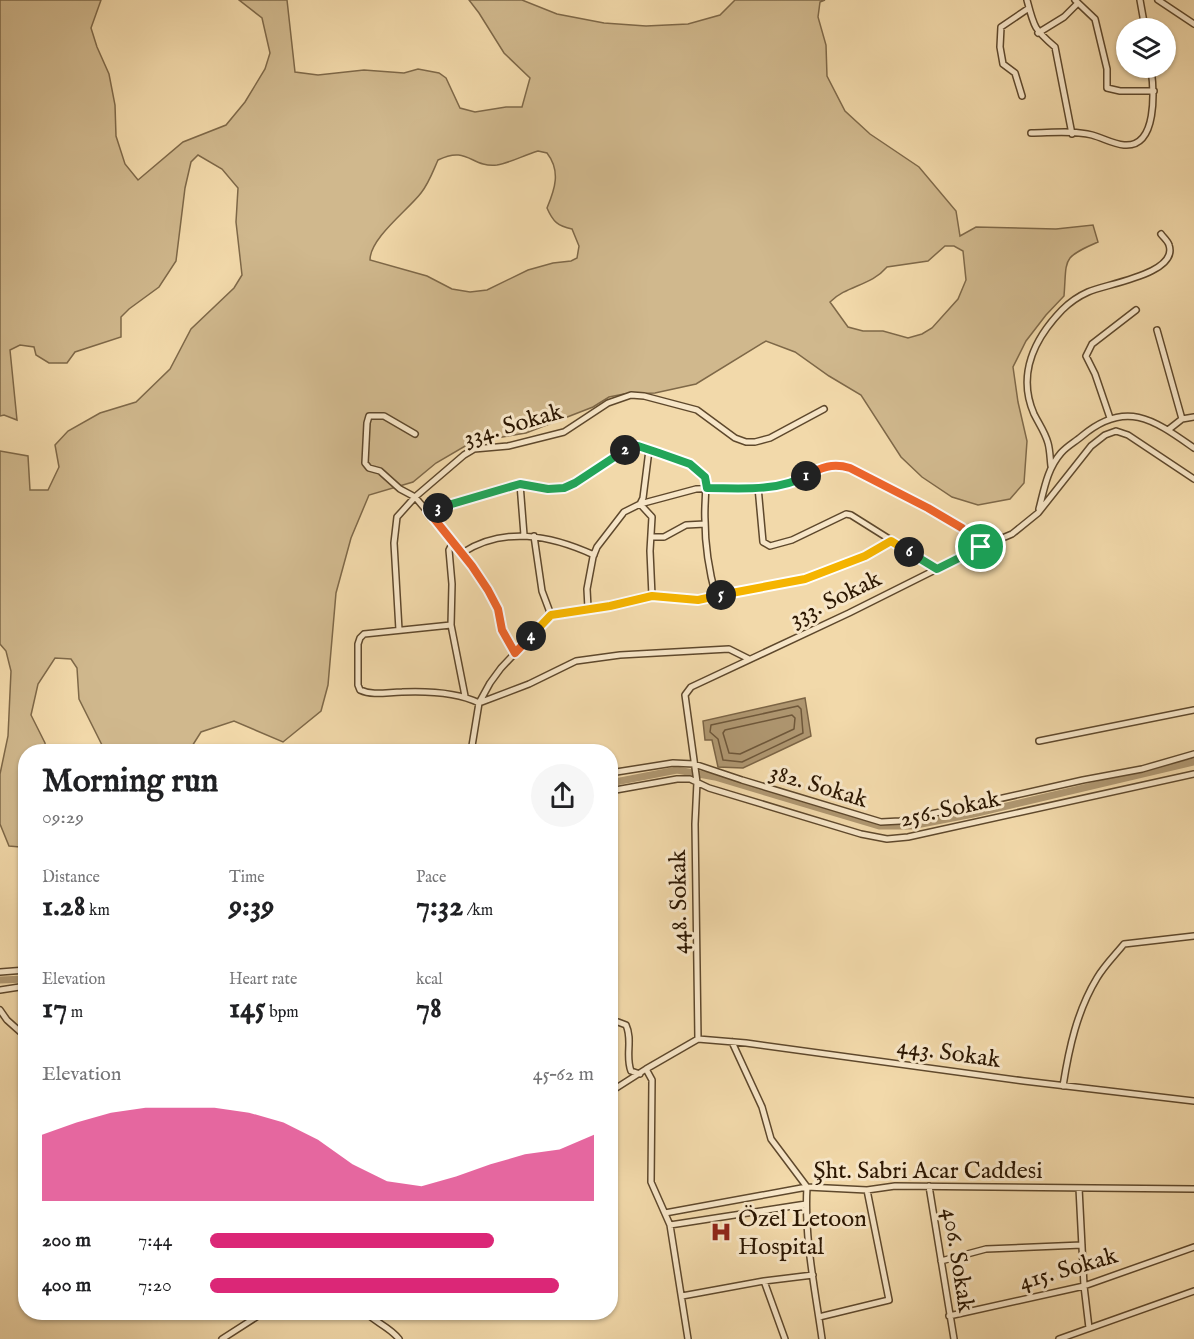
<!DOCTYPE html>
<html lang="en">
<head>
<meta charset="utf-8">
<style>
	body { margin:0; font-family:"IM FELL English",serif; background:#f6f6f6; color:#202124; height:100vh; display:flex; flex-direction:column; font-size:22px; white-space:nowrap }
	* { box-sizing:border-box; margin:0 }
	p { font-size:20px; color:#757577 }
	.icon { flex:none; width:33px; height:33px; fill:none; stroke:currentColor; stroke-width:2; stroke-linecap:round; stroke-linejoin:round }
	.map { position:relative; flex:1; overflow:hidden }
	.side { position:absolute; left:18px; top:744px; width:600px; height:576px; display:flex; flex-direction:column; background:#fff; border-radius:24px; box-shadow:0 2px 4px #0004 }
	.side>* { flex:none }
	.buttons { position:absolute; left:1116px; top:18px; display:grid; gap:12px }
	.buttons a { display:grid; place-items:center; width:60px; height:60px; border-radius:50%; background:#fff; box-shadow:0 2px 4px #0004; font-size:30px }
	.pin { position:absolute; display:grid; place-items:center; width:51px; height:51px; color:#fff; margin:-26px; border:3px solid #fff; border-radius:50%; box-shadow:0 2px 6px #0007 }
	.km { position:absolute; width:30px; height:30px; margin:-15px; border-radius:50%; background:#222; color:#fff; font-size:16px; line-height:30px; text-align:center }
	.round { display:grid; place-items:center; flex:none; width:63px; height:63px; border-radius:32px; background:#f6f6f6 }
	.overview { display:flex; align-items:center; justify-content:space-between; height:102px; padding:0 24px }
	h1 { font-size:33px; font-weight:800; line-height:45px }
	.figures { display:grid; grid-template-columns:repeat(3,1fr); gap:9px; height:102px; padding:6px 24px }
	.figures div { display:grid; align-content:center }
	.figures b { font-size:30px; font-weight:800 }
	.figures small { font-size:16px; font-weight:400 }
	.figures p { font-size:16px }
	.chart { height:168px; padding:12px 24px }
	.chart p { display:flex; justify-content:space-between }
	.chart svg { width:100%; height:108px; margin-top:6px; fill:#db2777; opacity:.7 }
	ul { padding:0 24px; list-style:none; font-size:20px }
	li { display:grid; grid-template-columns:96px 72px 1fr; align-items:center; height:45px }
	li i { height:15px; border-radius:8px; background:#db2777 }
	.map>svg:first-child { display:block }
</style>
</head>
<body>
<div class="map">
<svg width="1194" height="1339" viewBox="0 0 1194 1339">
	<rect width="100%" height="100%" fill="#f2d9aa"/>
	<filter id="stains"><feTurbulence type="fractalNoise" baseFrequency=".00333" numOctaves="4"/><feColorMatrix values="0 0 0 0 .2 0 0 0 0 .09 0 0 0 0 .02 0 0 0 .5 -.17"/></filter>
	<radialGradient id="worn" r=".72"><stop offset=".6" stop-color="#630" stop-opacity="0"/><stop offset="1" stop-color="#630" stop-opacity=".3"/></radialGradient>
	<path fill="#d0b88d" stroke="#7e6848" stroke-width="1.5" fill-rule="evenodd" d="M0,0H101L91,28L97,47L109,74L115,105L116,136L125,164L138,180L183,142L226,125L245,102L265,69L270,53L262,18L239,0H287L295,72L318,75L364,70L404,73L418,69L439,73L446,78L460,108L475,112L506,107H522L530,78L504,53L479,13L469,0H522L557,14L604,23L646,26L688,24L720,15L735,0H825L820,2L818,17L826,45L827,76L845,111L870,134L919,167L956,211L960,236L976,227L1056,229L1093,225L1098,242C1061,258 1067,258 1064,296L1046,315L1026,341L1013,367L1018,402L1027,441L1024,483L1010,499L978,505L952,497L922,477L901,457L861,395L829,376L795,352L766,341L696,384L655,393L624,394L609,397L593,407L526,433L472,442L436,463L413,482L369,495L351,538L336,593L328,685L321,711L283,742L234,721L201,732L189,751H105L79,699L77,668L71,659L55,658L38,684L31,715L45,743L46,751L26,752L25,838L20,847L9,846L0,824V774L8,736L11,671L6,651L0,644V451L28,456L30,490H48L59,467L55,445L68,431L100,413L136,402L170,369L191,329L234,288L242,275L236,222L238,188L222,169L198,155L191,162L185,188L176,261L159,287L129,309L121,317V337L75,352L67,363H49L36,355L34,347L20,345L10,350L17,420L4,415L0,416ZM538,151L547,153C561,171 555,189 547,208C553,222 558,226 572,229L579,246L577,258L571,261L553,263L528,270L487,290L470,292L452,289L427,276L370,260C370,238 408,210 421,193C429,183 433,171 438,160C468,145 471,168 497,165C510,163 524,155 538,151ZM945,246H954L963,251L966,280L958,299L932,328L922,334L908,338L883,331H863L848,327L830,302C847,285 871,286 887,267L928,261Z"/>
	<path fill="#af9771" stroke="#7b6445" stroke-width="1.5" d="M805,698L811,736L743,768L718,767L712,740H705L703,721Z"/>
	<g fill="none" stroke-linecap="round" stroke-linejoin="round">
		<path stroke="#6e573a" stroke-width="1.5" d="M798,706L801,709L803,733L742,762L723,760L718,739L710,732L711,725Z
			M792,715L795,718L794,729L740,754L729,753L723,733L725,730Z"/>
		<path stroke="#af9771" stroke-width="7" d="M610,783L677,770L715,777L879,826H911L973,814L1194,762
			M0,980L26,979"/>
		<defs>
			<path id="street" d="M1027,0C1034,27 1034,29 1055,47L1072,134
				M1075,0L1095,19L1107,69V88L1120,91H1154
				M1140,0L1145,28
				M1158,0L1194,24
				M1038,33L1064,17L1078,3
				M1022,96L1015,73L1003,64L1000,47L1001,27L1029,8
				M1031,133C1050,133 1073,130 1092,135C1103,138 1113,144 1124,145C1158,148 1154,90 1151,68
				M1157,330L1182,419
				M1110,418L1095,374L1086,356L1092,344L1136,310
				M1168,430L1182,419L1194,417
				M415,434L384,416H369L367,423L365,463L369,468L380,471L400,489L415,497L453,542L488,590L498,609L503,630L515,653
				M649,450L643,498L640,504L652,517L650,551L652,596
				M1051,466C1050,458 1050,450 1048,443C1045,432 1039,424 1034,414C1017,375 1034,339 1062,310C1069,303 1079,296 1088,292C1105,284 1179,274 1169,245C1168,241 1163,237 1161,234
				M520,484L524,535
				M758,487L763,542L770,546L792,540L846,514L851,515L937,569
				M1039,509C1044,490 1047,469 1061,453C1067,446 1075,442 1082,436C1126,399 1154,420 1194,448
				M428,511L520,484L548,489L564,488L595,471L628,447L638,446L690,464L705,477C707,491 704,505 705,520C705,546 709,571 716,597
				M534,536L542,591L551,615
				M652,537H664L686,525L705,524
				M453,542L449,550L452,584L451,625L465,696
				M462,553C504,526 550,535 594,555
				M588,608L610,606L652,596L698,600L805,579L865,556L891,541
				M451,625L364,634L360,638L358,644V685L360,690C373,696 388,692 402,692C427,691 457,692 479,703L529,684L576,661L620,655L729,649L749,659
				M399,630L394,543L397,517L415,497L464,455L474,449L508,446L564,432L608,403L631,395L644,396L697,410L735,438L746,442H755L770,438L824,409
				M1039,741L1194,710
				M471,752L479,703L490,683L501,668L551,615L588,608L587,589L593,557L597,547L624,512L640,504L696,489L771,486L796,481L831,465H840L850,468L928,508L962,528L981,547
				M610,773L673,763L694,764L742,780L881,822L900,821L1083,780L1142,769L1194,754
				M610,791L677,779H690L709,788L861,834L887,839L908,837L1194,774
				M0,972L26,970
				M0,990L26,986
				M0,1010L7,1020L26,1037
				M610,1022H618L626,1025C633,1040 625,1056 631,1071L640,1074
				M698,1039L695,824L697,782L685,695L691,687L849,613L981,547L1012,534L1038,513L1091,446L1105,435L1116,431L1128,435L1194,479
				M698,1039L746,1043L1024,1081L1194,1101
				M732,1042L762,1107L771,1139L807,1187C804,1237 815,1289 822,1339
				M646,1069L652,1080L651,1182L670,1225L688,1339
				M1063,1086C1069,1048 1077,1011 1097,978C1104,966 1115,955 1124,944L1194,936
				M610,1092L646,1069L698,1039
				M929,1186L954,1339
				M1079,1188L1084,1286L1089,1328
				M665,1213L807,1187L867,1190L895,1186L1194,1189
				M670,1225L806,1204
				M941,1261L986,1249L1082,1245
				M764,1281L785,1339
				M682,1296L764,1281L813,1275
				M365,1312C375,1322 391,1328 399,1339
				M949,1316L1084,1286L1194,1247
				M819,1317L889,1300L867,1190
				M222,1339L264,1312
				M1059,1339L1194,1291"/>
		</defs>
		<use href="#street" stroke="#5e482c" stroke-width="8"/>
		<use href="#street" stroke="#f7e6c8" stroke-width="5"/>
	</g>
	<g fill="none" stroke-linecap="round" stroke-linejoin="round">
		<defs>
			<path id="split-1" d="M806,476C821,467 833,463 850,468L928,508L962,528L981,547"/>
			<path id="split-2" d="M625,450L628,447L638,446L659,453L690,464L705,477L707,488C739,488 777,492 806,476"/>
			<path id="split-3" d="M438,508L520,484L548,489L564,488L575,483L625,450"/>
			<path id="split-4" d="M438,508L428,511L472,566L488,590L498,609L502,630L515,653L531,636"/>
			<path id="split-5" d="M531,636L551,615L610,606L652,596L698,600L721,595"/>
			<path id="split-6" d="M721,595L805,579L865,556L891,541L909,552"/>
			<path id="split-7" d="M909,552L937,569L981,547"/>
		</defs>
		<use href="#split-1" stroke="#fff" stroke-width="12"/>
		<use href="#split-2" stroke="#fff" stroke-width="12"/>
		<use href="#split-3" stroke="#fff" stroke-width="12"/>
		<use href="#split-4" stroke="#fff" stroke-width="12"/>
		<use href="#split-5" stroke="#fff" stroke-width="12"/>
		<use href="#split-6" stroke="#fff" stroke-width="12"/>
		<use href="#split-7" stroke="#fff" stroke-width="12"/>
		<use href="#split-1" stroke="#f0652b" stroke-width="8"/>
		<use href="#split-2" stroke="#22a559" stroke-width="8"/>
		<use href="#split-3" stroke="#22a559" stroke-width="8"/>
		<use href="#split-4" stroke="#f0652b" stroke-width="8"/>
		<use href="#split-5" stroke="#f5b400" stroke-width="8"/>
		<use href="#split-6" stroke="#f5b400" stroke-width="8"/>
		<use href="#split-7" stroke="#22a559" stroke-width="8"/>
	</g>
	<defs>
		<symbol id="hospital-bare" viewBox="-9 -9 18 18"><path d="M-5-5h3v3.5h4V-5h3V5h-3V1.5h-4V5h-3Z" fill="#8f2418" stroke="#f7e6c8" stroke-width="2.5" paint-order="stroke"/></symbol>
	</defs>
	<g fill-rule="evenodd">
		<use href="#hospital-bare" x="706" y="1217" width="30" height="30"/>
	</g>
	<g text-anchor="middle" stroke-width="6" stroke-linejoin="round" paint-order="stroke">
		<g font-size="24" fill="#2c1702" stroke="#f7e6c8">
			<text transform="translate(513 424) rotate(-16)" y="8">334. Sokak</text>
			<text transform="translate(835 598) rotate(-26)" y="8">333. Sokak</text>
			<text transform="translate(819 785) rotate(17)" y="8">382. Sokak</text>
			<text transform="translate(950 808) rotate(-12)" y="8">256. Sokak</text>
			<text transform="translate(678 902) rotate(-91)" y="8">448. Sokak</text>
			<text transform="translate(949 1052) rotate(8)" y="8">443. Sokak</text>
			<text x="928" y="1178">Şht. Sabri Acar Caddesi</text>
			<text transform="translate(959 1260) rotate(81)" y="8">406. Sokak</text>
			<text transform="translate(1068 1268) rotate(-16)" y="8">415. Sokak</text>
		</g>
		<g font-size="24" fill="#2c1702" stroke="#f7e6c8" text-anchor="start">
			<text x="738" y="1226">Özel Letoon<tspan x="738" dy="28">Hospital</tspan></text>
		</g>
	</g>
	<rect width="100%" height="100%" filter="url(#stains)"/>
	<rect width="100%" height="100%" fill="url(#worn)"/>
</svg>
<div class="buttons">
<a><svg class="icon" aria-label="layers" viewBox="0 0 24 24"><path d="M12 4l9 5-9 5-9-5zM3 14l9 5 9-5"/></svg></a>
</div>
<div class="pin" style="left:981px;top:547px;background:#1e9e55"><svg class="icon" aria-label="arrive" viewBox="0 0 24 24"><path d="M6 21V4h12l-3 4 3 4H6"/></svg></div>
<b class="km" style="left:806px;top:476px">1</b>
<b class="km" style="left:625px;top:450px">2</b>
<b class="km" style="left:438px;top:508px">3</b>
<b class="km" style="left:531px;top:636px">4</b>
<b class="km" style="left:721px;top:595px">5</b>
<b class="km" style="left:909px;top:552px">6</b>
<section class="side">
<div class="overview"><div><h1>Morning run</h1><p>09:29</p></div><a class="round"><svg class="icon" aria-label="share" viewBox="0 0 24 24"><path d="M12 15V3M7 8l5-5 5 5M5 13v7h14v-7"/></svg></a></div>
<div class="figures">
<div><p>Distance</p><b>1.28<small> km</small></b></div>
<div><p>Time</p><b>9:39</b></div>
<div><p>Pace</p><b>7:32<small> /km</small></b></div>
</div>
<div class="figures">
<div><p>Elevation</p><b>17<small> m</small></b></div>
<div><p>Heart rate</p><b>145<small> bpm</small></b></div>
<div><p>kcal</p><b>78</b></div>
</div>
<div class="chart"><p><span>Elevation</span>45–62 m</p>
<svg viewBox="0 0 160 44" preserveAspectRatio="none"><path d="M0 44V17L10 12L20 8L30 6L40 6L50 6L60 8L70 12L80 19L90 29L100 36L110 38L120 34L130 29L140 25L150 23L160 17V44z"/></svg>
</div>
<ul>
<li><b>200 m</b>7:44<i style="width:74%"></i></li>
<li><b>400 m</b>7:20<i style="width:91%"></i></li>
</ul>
</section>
</div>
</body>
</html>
